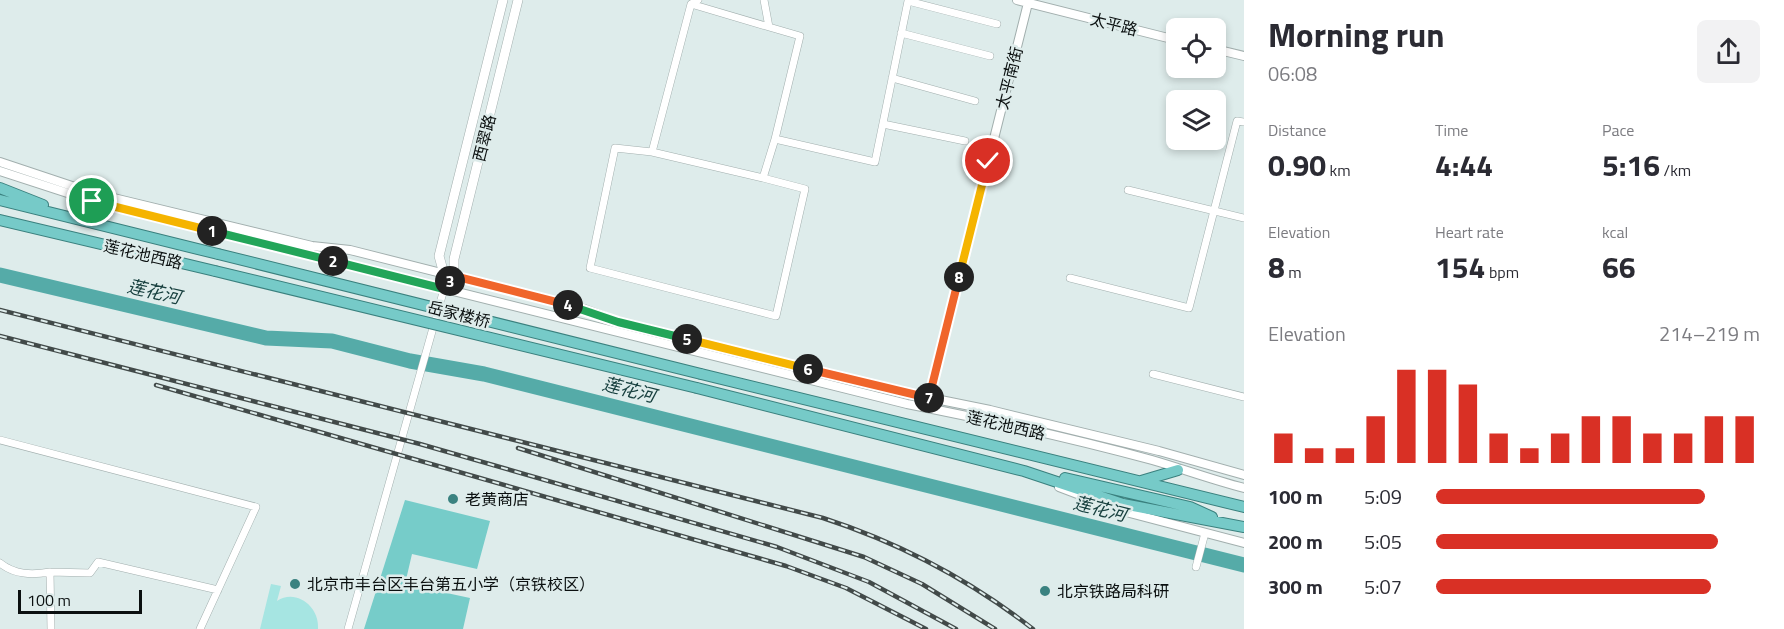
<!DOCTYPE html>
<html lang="en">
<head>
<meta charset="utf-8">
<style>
	body { margin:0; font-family:"Titillium Web","Noto Sans SC",sans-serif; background:#f2f2f3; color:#2b2b33; height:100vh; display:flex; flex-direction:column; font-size:22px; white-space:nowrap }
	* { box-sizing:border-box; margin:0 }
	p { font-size:20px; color:#7c7c81 }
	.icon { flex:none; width:33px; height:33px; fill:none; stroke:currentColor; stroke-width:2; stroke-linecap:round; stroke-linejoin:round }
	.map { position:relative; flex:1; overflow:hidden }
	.details { display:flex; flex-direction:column; background:#fff; width:540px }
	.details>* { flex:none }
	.fabs { position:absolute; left:1166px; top:18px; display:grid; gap:12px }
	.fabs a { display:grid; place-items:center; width:60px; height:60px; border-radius:9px; background:#fff; box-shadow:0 3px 9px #0003; font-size:30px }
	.scale { position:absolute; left:18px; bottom:15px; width:124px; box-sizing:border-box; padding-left:6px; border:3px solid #0b1010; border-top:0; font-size:16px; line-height:21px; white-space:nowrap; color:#0b1010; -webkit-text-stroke:4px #deeceb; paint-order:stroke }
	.pin { position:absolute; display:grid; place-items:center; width:51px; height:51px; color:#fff; margin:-26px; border:3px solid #fff; border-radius:50%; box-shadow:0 2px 6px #0007 }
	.km { position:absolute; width:30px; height:30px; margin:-15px; border-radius:50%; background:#222; color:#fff; font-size:16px; line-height:30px; text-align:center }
	.round { display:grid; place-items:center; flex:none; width:63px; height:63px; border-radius:9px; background:#f2f2f3 }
	.head { display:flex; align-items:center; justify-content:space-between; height:102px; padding:0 24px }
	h1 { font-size:33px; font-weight:700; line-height:45px }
	.metrics { display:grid; grid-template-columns:repeat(3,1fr); gap:9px; height:102px; padding:6px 24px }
	.metrics div { display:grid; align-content:center }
	.metrics b { font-size:30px; font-weight:700 }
	.metrics small { font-size:16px; font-weight:400 }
	.metrics p { font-size:16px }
	.chart { height:168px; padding:12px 24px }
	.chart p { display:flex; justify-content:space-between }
	.chart svg { width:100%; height:108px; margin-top:6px; stroke:#d93025; stroke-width:6 }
	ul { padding:0 24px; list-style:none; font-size:20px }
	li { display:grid; grid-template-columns:96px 72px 1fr; align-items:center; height:45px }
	li i { height:15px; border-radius:8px; background:#d93025 }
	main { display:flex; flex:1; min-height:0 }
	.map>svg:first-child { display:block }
</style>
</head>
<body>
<main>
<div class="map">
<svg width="1244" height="629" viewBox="0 0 1244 629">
	<rect width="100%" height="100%" fill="#deeceb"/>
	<path fill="#a6e5e2" d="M271,584L281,586L277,601C296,588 320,607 318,629H260Z"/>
	<path fill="#76ccc9" d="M405,500L490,521L477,569L412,554L405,584L470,598L463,629H364Z"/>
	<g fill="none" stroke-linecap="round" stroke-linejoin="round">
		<path stroke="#55aba8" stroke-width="15" d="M0,275L266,338L332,341L410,361L484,374L1244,565"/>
		<defs>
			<path id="minor" d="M698,0L691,4L652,152L615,148L590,268L776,316L805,189L763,178L775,139
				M764,0L769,27L800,36L775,139L875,162L908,1L997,24
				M691,4L769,27
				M901,33L990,56
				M892,78L975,101
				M883,124L965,141
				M652,152L763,178
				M1128,190L1244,218
				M1070,278L1189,308L1237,121L1244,122
				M1153,374L1244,397
				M0,440L256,507L200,629
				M0,563C15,575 32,575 50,572
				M1196,567L1205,533
				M51,629L50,572L90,573L98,562L218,590
				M348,629L444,289"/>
			<path id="tertiary" d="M1017,0L1176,40
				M1215,49L1244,56
				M0,162L93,193L312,246L350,250L584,309L618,322L906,393L990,410L1159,451L1244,475
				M0,171L92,201L907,404C989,420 1071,438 1152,460C1183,469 1213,480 1244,488
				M929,398L1028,3
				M1059,487L1122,511L1244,543"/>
			<path id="secondary" d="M444,274L439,256L503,0
				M454,276V259L518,0"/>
			<path id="trunk" d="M0,188L43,205
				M0,200L218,254
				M0,220L215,271
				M701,374L1244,507
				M697,388L1024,471L1123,504L1244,527
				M1065,478L1190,507L1212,517
				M1141,481L1178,470"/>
		</defs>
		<use href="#minor" stroke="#a2afae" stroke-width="8"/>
		<use href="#tertiary" stroke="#a2afae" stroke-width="10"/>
		<use href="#secondary" stroke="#a2afae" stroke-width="10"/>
		<use href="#trunk" stroke="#3a807e" stroke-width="12"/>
		<use href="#minor" stroke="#fff" stroke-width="7"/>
		<use href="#tertiary" stroke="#fff" stroke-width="8"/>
		<use href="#secondary" stroke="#fff" stroke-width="9"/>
		<use href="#trunk" stroke="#76cac8" stroke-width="10"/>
		<defs>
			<path id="rail" d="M0,310L823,518C900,543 970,580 1033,629
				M0,336L420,444L777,547L869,582L956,629
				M156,385L786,566L846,588L926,629
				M518,448L864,557L922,584L995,629"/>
		</defs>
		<use href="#rail" stroke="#424a49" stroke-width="4.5"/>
		<use href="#rail" stroke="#deeceb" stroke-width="2" stroke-dasharray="7" stroke-linecap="butt"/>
		<defs>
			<path id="trunk-bridge" d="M218,254L701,374
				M215,271L697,388"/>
		</defs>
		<use href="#trunk-bridge" stroke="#3a807e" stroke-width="12" stroke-linecap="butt"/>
		<use href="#trunk-bridge" stroke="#76cac8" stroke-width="10"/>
	</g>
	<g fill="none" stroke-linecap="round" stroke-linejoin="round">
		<defs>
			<path id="split-1" d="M92,201L212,231"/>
			<path id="split-2" d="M212,231L333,261"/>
			<path id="split-3" d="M333,261L444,289L450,281"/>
			<path id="split-4" d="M450,281L454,276L568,305"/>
			<path id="split-5" d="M568,305L618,322L687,339"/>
			<path id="split-6" d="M687,339L808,369"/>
			<path id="split-7" d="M808,369L929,398"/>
			<path id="split-8" d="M929,398L959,277"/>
			<path id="split-9" d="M959,277L988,161"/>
		</defs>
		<use href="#split-1" stroke="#fff" stroke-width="12"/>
		<use href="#split-2" stroke="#fff" stroke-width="12"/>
		<use href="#split-3" stroke="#fff" stroke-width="12"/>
		<use href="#split-4" stroke="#fff" stroke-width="12"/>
		<use href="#split-5" stroke="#fff" stroke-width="12"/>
		<use href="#split-6" stroke="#fff" stroke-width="12"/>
		<use href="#split-7" stroke="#fff" stroke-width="12"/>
		<use href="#split-8" stroke="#fff" stroke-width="12"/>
		<use href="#split-9" stroke="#fff" stroke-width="12"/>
		<use href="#split-1" stroke="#f5b400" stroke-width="8"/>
		<use href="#split-2" stroke="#22a559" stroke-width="8"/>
		<use href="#split-3" stroke="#22a559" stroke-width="8"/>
		<use href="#split-4" stroke="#f0652b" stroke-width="8"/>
		<use href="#split-5" stroke="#22a559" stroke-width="8"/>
		<use href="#split-6" stroke="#f5b400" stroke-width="8"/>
		<use href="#split-7" stroke="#f0652b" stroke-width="8"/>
		<use href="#split-8" stroke="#f0652b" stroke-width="8"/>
		<use href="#split-9" stroke="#f5b400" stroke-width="8"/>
	</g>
	<g fill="#3a8280" stroke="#deeceb" stroke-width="2">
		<circle cx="453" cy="499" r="6"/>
		<circle cx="295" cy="584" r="6"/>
		<circle cx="1045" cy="591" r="6"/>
	</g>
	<g text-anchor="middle" stroke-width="5" stroke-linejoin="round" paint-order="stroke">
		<g font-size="16" fill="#0b1010" stroke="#deeceb">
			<text transform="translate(1114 24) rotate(14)" y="6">太平路</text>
			<text transform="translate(1009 78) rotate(-76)" y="6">太平南街</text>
			<text transform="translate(484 138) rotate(-76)" y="6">西翠路</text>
			<text transform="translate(143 254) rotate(13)" y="6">莲花池西路</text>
			<text transform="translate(459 314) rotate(14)" y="6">岳家楼桥</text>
			<text transform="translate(1006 425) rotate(13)" y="6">莲花池西路</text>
		</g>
		<g font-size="16" fill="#0b1010" stroke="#deeceb" text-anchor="start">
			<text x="465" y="505">老黄商店</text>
			<text x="307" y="590">北京市丰台区丰台第五小学（京铁校区）</text>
			<text x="1057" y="597">北京铁路局科研</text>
		</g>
		<g font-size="18" font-style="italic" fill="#18403f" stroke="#deeceb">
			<text transform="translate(154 292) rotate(13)" y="6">莲花河</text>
			<text transform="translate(629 390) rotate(14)" y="6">莲花河</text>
			<text transform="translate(1100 509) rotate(14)" y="6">莲花河</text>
		</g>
	</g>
</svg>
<div class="fabs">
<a><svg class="icon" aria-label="locate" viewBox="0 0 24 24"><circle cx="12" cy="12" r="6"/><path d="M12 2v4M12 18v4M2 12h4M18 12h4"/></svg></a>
<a><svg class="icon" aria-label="layers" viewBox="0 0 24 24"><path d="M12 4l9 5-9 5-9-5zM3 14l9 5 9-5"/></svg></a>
</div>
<div class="scale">100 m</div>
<div class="pin" style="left:92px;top:201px;background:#1e9e55"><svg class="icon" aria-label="arrive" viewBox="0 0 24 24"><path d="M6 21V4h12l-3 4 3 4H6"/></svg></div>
<div class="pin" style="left:988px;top:161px;background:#d93025"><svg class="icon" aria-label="check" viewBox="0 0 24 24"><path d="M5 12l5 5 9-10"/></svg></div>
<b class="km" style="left:212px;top:231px">1</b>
<b class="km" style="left:333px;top:261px">2</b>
<b class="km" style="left:450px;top:281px">3</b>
<b class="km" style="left:568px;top:305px">4</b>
<b class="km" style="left:687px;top:339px">5</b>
<b class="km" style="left:808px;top:369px">6</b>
<b class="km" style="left:929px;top:398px">7</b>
<b class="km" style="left:959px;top:277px">8</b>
</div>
<section class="details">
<div class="head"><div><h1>Morning run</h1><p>06:08</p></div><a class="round"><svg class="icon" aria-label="share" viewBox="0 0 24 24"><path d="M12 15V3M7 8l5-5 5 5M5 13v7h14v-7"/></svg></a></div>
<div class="metrics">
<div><p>Distance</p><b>0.90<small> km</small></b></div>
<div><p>Time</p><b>4:44</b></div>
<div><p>Pace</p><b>5:16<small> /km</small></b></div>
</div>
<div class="metrics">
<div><p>Elevation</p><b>8<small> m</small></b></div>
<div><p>Heart rate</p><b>154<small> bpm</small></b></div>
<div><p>kcal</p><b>66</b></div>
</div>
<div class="chart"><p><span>Elevation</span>214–219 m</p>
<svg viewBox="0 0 160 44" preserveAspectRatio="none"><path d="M5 44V32M15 44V38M25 44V38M35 44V25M45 44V6M55 44V6M65 44V12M75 44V32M85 44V38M95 44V32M105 44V25M115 44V25M125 44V32M135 44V32M145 44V25M155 44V25"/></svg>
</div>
<ul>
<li><b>100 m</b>5:09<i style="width:83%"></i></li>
<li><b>200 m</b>5:05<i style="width:87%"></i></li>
<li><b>300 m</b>5:07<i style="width:85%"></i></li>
</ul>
</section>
</main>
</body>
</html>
